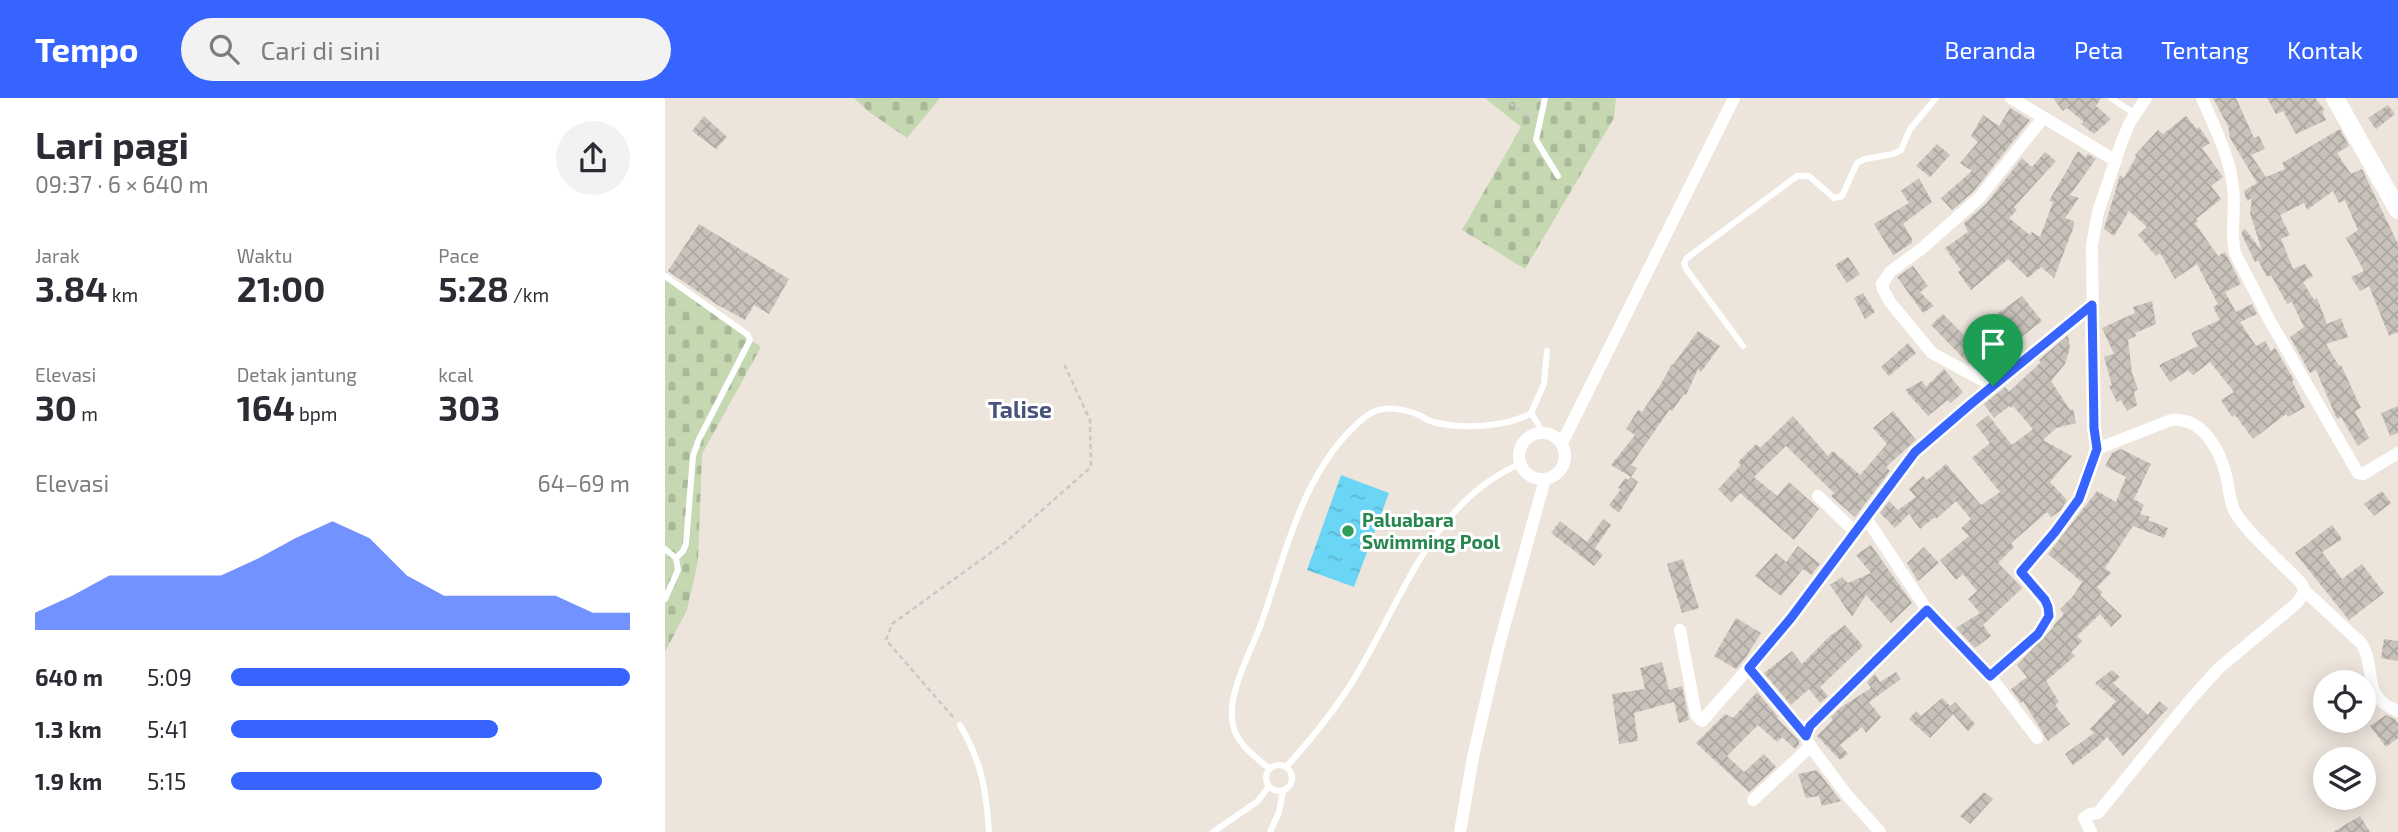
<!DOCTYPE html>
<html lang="id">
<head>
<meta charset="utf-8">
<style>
	body { margin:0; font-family:"Exo 2",sans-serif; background:#f2f2f3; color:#2b2b33; height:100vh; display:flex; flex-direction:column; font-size:26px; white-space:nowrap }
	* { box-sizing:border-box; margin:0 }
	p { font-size:23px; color:#7c7c81 }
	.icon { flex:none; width:38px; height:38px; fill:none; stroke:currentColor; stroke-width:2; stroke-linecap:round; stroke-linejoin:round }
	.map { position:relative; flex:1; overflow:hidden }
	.details { display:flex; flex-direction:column; background:#fff; width:665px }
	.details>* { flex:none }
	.buttons { position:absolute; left:1648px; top:572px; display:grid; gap:14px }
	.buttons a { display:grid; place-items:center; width:63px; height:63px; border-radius:50%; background:#fff; box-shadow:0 4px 18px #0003; font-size:35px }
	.pin { position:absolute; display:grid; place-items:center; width:60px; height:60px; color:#fff; margin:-72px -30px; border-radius:50% 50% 50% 0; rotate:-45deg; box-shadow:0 0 7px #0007 }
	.pin .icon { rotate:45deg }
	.round { display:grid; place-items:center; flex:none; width:74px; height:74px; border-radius:37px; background:#f2f2f3 }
	.overview { display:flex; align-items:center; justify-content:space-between; height:119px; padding:0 35px }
	h1 { font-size:38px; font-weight:700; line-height:52px }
	.stats { display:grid; grid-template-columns:repeat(3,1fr); gap:10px; height:119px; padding:7px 35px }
	.stats div { display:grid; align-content:center }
	.stats b { font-size:35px; font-weight:700 }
	.stats small { font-size:19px; font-weight:400 }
	.stats p { font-size:19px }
	.chart { height:196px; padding:14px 35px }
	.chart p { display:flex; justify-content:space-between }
	.chart svg { width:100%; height:126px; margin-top:7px; fill:#3764ff; opacity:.7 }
	ul { padding:0 35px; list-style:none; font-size:23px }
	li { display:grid; grid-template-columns:112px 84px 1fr; align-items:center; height:52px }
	li i { height:18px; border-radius:9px; background:#3764ff }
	header { display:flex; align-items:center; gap:42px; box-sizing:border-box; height:98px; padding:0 35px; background:#3764ff; color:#fff }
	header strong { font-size:33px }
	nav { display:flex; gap:38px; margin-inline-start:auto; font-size:24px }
	.search { width:490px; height:63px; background:#f2f2f3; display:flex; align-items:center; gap:18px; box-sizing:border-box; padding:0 24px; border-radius:38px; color:#7c7c81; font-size:26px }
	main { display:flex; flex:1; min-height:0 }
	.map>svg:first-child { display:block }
</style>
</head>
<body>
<header>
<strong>Tempo</strong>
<div class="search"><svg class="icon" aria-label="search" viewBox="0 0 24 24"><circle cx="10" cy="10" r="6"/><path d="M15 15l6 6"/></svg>Cari di sini</div>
<nav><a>Beranda</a><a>Peta</a><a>Tentang</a><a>Kontak</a></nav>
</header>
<main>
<section class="details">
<div class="overview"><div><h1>Lari pagi</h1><p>09:37 · 6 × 640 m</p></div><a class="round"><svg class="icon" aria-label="share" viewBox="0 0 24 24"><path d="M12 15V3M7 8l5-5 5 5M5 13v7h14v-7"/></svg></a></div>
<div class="stats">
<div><p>Jarak</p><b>3.84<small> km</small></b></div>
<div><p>Waktu</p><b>21:00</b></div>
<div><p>Pace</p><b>5:28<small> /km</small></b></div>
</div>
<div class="stats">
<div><p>Elevasi</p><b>30<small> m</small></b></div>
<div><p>Detak jantung</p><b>164<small> bpm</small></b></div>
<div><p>kcal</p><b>303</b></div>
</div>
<div class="chart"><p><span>Elevasi</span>64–69 m</p>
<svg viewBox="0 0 160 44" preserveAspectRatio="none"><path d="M0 44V38L10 32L20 25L30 25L40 25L50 25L60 19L70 12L80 6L90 12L100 25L110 32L120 32L130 32L140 32L150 38L160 38V44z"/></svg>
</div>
<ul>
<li><b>640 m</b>5:09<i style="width:100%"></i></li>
<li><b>1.3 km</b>5:41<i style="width:67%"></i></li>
<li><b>1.9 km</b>5:15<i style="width:93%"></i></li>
</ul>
</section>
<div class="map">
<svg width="1733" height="734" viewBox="0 0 1733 734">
	<defs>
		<pattern id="cemetery-stones" width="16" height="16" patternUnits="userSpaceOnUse" patternTransform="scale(1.75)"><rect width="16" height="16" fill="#c6d8b2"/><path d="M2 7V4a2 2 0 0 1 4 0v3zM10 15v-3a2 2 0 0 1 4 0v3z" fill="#aaba99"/></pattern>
		<pattern id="water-ripples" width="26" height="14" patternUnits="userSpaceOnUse" patternTransform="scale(1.75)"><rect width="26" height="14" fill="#6ad5f4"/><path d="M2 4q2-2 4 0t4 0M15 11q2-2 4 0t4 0" fill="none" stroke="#5cb7d1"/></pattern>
		<pattern id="building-cross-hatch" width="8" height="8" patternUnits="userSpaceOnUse" patternTransform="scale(1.75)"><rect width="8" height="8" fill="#c8c2bb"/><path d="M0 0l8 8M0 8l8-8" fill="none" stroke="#aca7a1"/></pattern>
	</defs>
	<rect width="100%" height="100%" fill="#ede5dc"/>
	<path fill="url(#cemetery-stones)" d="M189,0H275L242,40L204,14Z
		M820,0H951L949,20L860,171L797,132L856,29Z
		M0,181L96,249L37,356L33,463L22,512L0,554Z"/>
	<path fill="url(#water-ripples)" d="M676,377L724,395L689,489L642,472Z"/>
	<path fill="url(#building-cross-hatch)" d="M1388,0H1436L1431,8L1446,21L1429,36L1416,26L1419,24L1402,10L1398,13Z
		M1548,0H1571L1589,40L1594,38L1600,51L1586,57L1601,79L1620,71L1617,65L1675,31L1684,48L1672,55L1686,76L1697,71L1733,146V234L1724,238L1704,188L1695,193L1686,179L1699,173L1681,140L1693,132L1680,102L1674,105L1668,93L1642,112L1639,105L1615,117L1625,137L1616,141L1628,171L1640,166L1648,178L1638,184L1649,202L1652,200L1662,226L1676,220L1683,239L1661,246L1674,268L1676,267L1696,310L1690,313L1704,340L1693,348L1676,319L1672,321L1651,272L1645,275L1625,239L1639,229L1627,204L1622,206L1606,177L1602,179L1593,162L1590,164L1577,137V133L1580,131L1597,153L1585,115L1587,100L1582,103L1579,93L1592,85L1565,40L1563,28Z
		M1602,0H1650L1660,12L1657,13L1661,22L1631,36L1618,13L1611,16Z
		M1723,7L1730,16L1711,31L1703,20Z
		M1345,10L1365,22L1308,94L1287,112L1276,100L1307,73L1295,65L1313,44L1306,38L1318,17L1334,28Z
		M39,18L62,39L51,51L27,33Z
		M1521,18L1532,31L1534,29L1545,45L1537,50L1558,79L1546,88L1556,101L1531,121L1533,123L1530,125L1553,158L1560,154L1576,186L1560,194L1571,214L1587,206L1592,216L1575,224L1591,248L1600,243L1606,253L1610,250L1629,282L1627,283L1640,309L1623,319L1621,316L1588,341L1570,317L1567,319L1556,302L1569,294L1545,264L1528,277L1523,272L1505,284L1494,267L1533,248L1526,235L1555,222L1548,209L1553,206L1532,166L1510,181L1495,155L1491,158L1473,137L1482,129L1464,113L1449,138L1439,131L1455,77L1459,80L1471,59L1470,57L1493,32L1498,36Z
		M1272,46L1285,57L1265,79L1251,68Z
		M1413,53L1420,59L1423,56L1431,61L1405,97L1414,100L1400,120L1409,123V128L1389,180L1376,169L1363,180L1343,161L1306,192L1293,174L1296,172L1280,150L1303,134L1299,125L1321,106L1357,60L1367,69L1380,54L1391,63L1349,109L1352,112L1344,120L1365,137L1367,134L1375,139L1388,104L1384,103Z
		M1254,80L1267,104L1238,126L1247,141V145L1228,157L1209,126L1244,105L1236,93Z
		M34,126L124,181L104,216L89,207L80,222L51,206L3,173Z
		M1183,159L1195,176L1182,185L1170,167Z
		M1248,168L1263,188L1255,194L1269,208L1258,215L1232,179Z
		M1198,195L1210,214L1200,221L1189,200Z
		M1357,198L1377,223L1351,243L1329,218Z
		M1487,203L1491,226L1470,235L1471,238L1463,242L1467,275L1473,291L1469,294L1472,307L1462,313L1456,302L1452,304L1444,288L1447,287L1439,259L1449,256L1437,230L1470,215L1468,209Z
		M1278,216L1330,268L1326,273L1329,276L1327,277L1302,264L1266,227Z
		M1033,233L1055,248L1036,274L1033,271L1021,297L1019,296L1007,313L1005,311L966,367L972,370L966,379L946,367L970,337L961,331L973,312L977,314L996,286L1007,266L1008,267Z
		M1403,237L1405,250L1400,266L1386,283L1405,312L1408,311L1411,325L1391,330L1378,342L1407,358L1385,384L1402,402L1395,413L1386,419L1382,414L1346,445L1349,449L1333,465L1357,490L1318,527L1326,538L1310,550L1291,530L1315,515L1303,501L1312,493L1298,476L1291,482L1275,462L1304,438L1296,430L1306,421L1291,403L1271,421L1270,419L1255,431L1244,416L1230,430L1215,415L1224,403L1233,412L1251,399L1244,391L1258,378L1262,382L1281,366L1316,407L1335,394L1307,360L1325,345L1311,327L1323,317L1347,347L1368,331L1348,308L1347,310L1344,308L1329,320L1319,306L1340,289L1344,294L1376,264L1374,262Z
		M1243,245L1251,255L1224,278L1216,269Z
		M1279,271L1298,294L1286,305L1283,302L1263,318L1240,292L1257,283L1261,289Z
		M1733,308V335L1725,338L1716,315Z
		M1228,313L1251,342L1221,369L1225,373L1190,419L1166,398L1169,395L1121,348L1089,379L1112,398L1124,384L1154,411L1129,442L1075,395L1066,404L1053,391L1076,367L1073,364L1091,346L1095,350L1128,318L1163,358L1168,353L1195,377L1222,346L1208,330Z
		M1456,351L1486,366L1469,401L1479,407L1475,416L1485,419L1483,422L1503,430L1499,440L1468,428L1440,470L1446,475L1432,489L1437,494L1435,497L1457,518L1446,529L1435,516L1412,538L1417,543L1406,554L1410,558L1381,583L1394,604L1390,607L1405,626L1383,643L1358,603L1356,605L1346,591L1362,579L1352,567L1389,529L1388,528L1399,516L1395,511L1409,497L1417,484L1383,456L1432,393L1451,404L1461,379L1440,368L1447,355Z
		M966,379L973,384L954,415L944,407L956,391L953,390L960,380L963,382Z
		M1717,393L1726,405L1709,418L1699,406Z
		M938,421L946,427L930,450L938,457L929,468L886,435L895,423L922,444Z
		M1667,427L1677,441L1657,454L1677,481L1697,466L1719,495L1684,522L1630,455Z
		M1206,447L1247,505L1226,525L1201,497L1187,519L1165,487L1177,479L1183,485L1206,475L1191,457Z
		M1133,448L1155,466L1146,477L1138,471L1116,498L1090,478L1111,455L1121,464Z
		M1259,449L1274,465L1253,483L1242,465Z
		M1018,461L1034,510L1017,515L1002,466Z
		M1071,520L1096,535L1081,559L1071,571L1049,558Z
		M1180,527L1198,548L1155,589L1163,598L1155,605L1144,591L1126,607L1099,575L1127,553L1137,566L1165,538Z
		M1719,541L1733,543V563L1716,560Z
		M997,564L1004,592L1017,588L1024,622L1014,625L1009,604L969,615L973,643L954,646L947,596L980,591L975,570Z
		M1447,572L1455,579L1448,585L1483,617L1494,603L1503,610L1458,658L1442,639L1432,649L1408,667L1400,656L1429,635L1425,631L1451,603L1430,585Z
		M1231,574L1236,581L1204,604L1216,619L1201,635L1197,629L1175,647L1183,656L1175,662L1152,638L1168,622L1166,619L1175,610L1206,590L1202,584L1210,576L1215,584Z
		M1092,594L1113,619L1112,620L1134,643V647L1130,651L1117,639L1112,644L1093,627L1062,658L1079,674L1099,656L1111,669L1084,694L1031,645L1060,616L1068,620Z
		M1277,600L1285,608L1290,604L1310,626L1303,633L1288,616L1265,640L1244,621L1251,613L1256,618Z
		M1721,617L1730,621L1733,626V640L1721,649L1705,628Z
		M1152,672L1175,702L1176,703L1157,708L1154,698L1141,700L1133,676Z
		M1319,694L1328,701L1305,726L1295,718Z
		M1695,718L1705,734H1668Z"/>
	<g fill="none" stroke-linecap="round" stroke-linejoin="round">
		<path stroke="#c8c8c8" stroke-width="2.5" stroke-dasharray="5 3.5" stroke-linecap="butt" d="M838,0L867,21
			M288,619L221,542L227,526L342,443L426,369L425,322L399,266"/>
		<path stroke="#fff" stroke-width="6" d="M880,0L871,42L893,78
			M1446,0L1470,16
			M0,178L83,237L85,242L34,341L28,358L21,446L18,453L11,460
			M1078,248L1021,171L1019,165L1022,160L1132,78H1144L1169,100L1177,98L1192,65L1200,61L1228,56L1236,52L1245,31L1271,0
			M878,334L866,315L879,286L882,253
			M0,451L11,460
			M0,501L13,472L11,460
			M295,627C317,665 321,691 324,734
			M601 680a13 13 0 1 1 26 0a13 13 0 1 1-26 0Z
			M621,669C644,644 665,618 684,589C734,512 763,405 855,366
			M605,671C590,659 572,646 568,627C561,596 586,554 596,526C619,461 633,391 680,338C688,330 697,319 708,314C723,307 739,311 754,317C759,319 762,323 768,324C796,331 841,330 866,315
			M548,734L593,703L604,688
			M605,734L614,714L618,693"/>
		<path stroke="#fff" stroke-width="12" d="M1346,0L1451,63
			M1537,0C1549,28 1565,59 1568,89C1571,111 1565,134 1570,155L1605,223L1693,375L1698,376L1733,355
			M1328,288L1267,255L1225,204L1218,191L1217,186L1226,173L1255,152L1314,100L1378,20
			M854 358a23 23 0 1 1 46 0a23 23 0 1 1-46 0Z
			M897,345L1069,0
			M1153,398L1190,434
			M1201,420L1262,512L1325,578L1372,640
			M1640,493L1697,546C1712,572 1695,599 1733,613
			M1015,532L1031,617L1037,623L1109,541L1250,354L1307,305L1427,207
			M1084,570L1141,638
			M1325,578C1343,562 1386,534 1383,509L1356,474L1390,434L1414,401L1432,351L1429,330L1427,147L1433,114L1457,43L1465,24L1481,0
			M1088,702L1146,648
			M795,734L808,659L833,551L880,381
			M1215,734L1182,697L1143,645L1141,635L1145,628L1262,512
			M1426,734L1419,720L1425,716L1433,715L1525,602L1554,570L1632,505L1640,493L1636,485C1619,467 1581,434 1570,414C1564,403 1564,389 1561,377C1554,350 1537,319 1506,322L1432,351"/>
		<path stroke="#fff" stroke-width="18" d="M1670,0L1733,112"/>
	</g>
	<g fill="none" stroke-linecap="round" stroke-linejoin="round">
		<defs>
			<path id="route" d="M1427,207L1429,330L1432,351L1414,401L1390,434L1356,474L1380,502L1383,509L1384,518L1373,536L1325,578L1262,512L1145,628L1141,638L1084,570L1126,520L1250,354L1307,305Z"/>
		</defs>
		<use href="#route" stroke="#fff" stroke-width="14"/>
		<use href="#route" stroke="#3764ff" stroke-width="9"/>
	</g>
	<circle fill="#2e9e5b" stroke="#fff" stroke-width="2.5" cx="683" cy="433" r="7"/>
	<g text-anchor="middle" stroke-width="6" stroke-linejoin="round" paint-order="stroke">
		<g font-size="19" font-weight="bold" fill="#27864d" stroke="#fff" text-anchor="start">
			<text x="697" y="429">Paluabara<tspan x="697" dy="22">Swimming Pool</tspan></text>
		</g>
		<g font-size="23" font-weight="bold" fill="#49547d" stroke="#fff">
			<text x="355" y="320">Talise</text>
		</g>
	</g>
</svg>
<div class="buttons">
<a><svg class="icon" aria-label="locate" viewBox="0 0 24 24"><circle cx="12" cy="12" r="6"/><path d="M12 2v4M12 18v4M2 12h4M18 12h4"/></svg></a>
<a><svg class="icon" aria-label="layers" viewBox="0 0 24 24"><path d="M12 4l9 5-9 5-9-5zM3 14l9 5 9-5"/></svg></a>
</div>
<div class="pin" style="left:1328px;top:288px;background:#1e9e55"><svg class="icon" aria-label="arrive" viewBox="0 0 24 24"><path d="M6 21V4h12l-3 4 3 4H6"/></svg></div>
</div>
</main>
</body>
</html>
